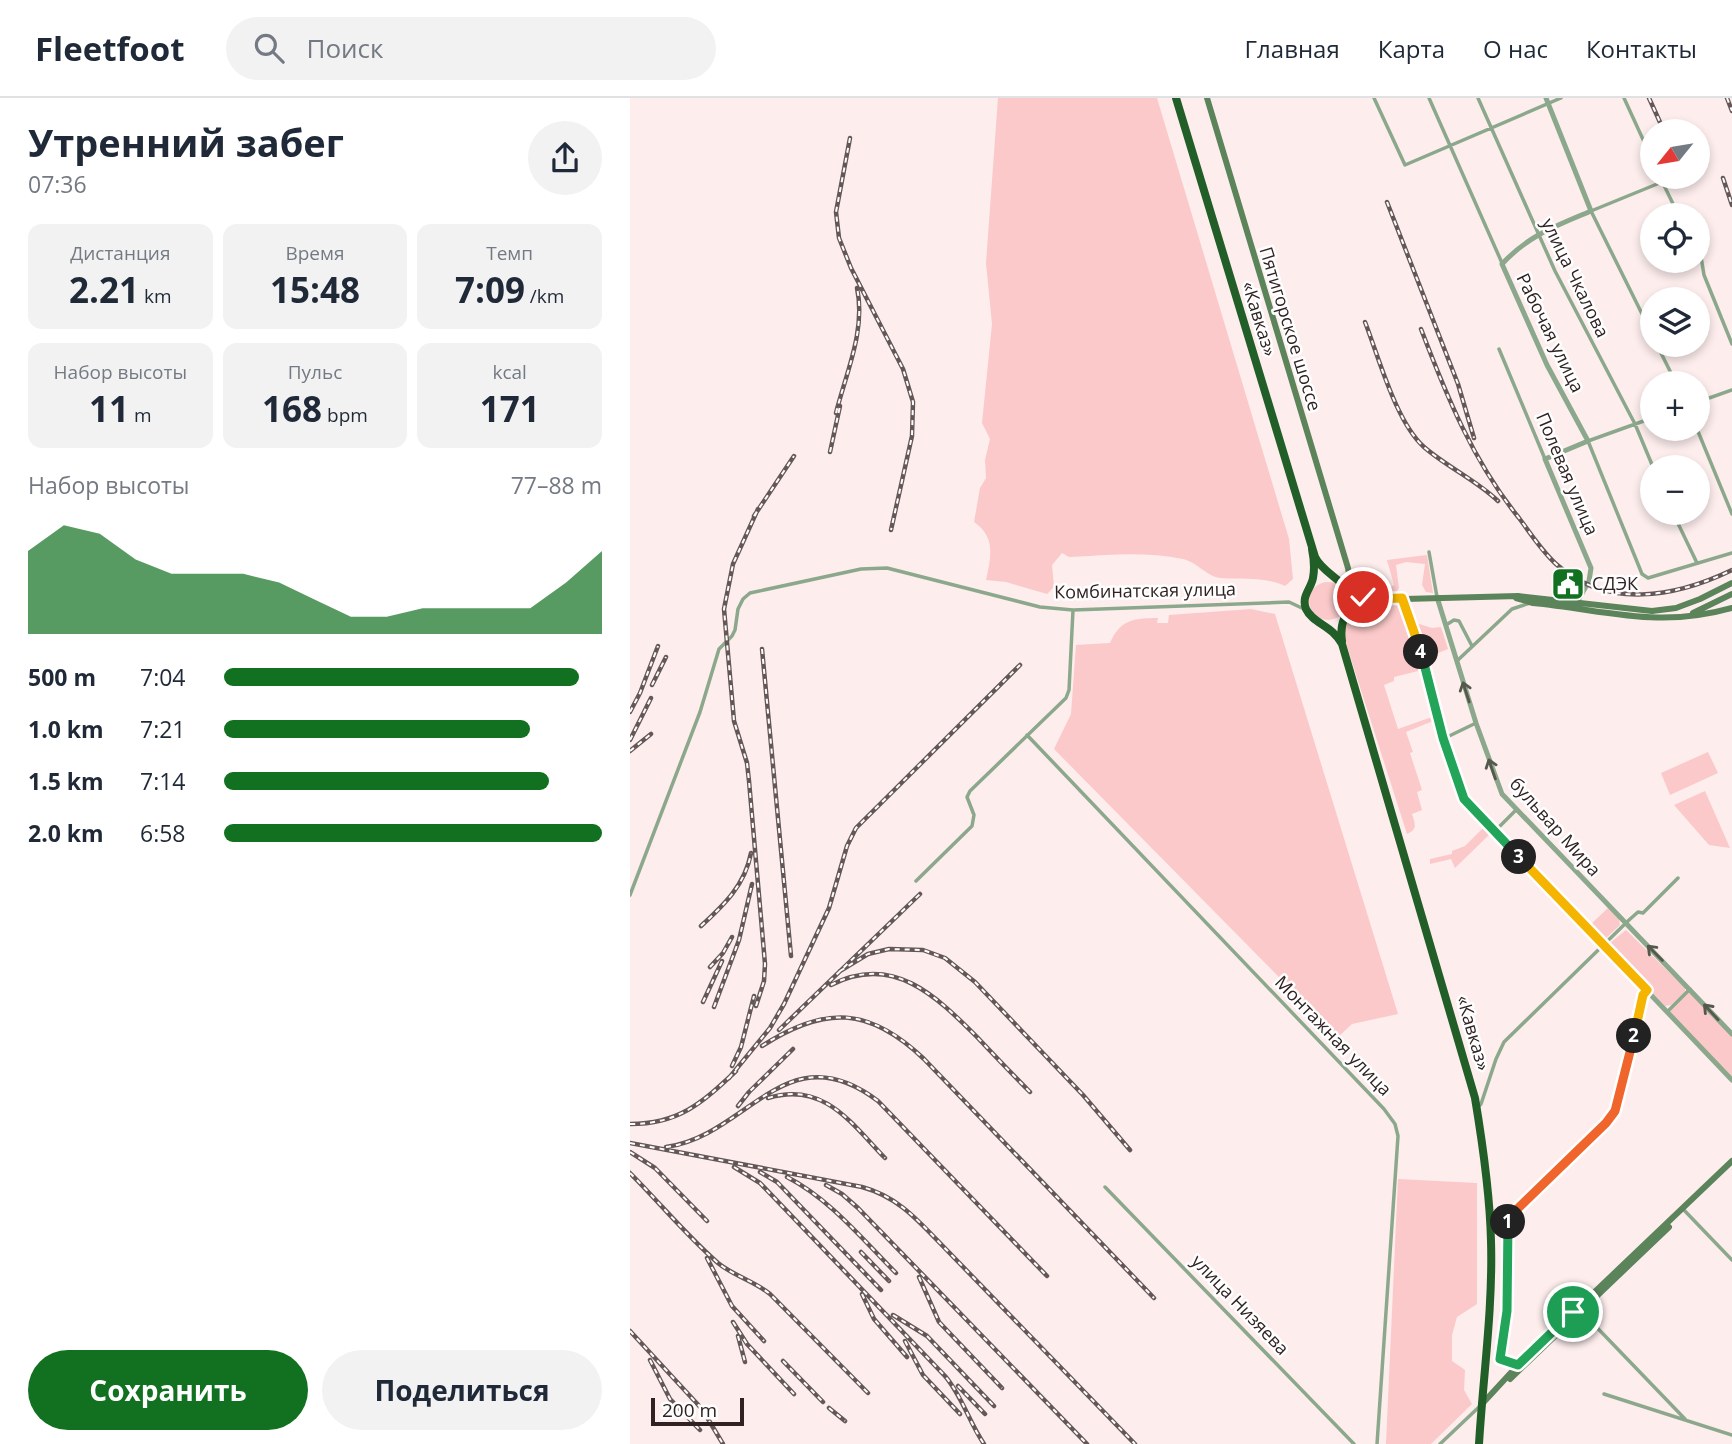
<!DOCTYPE html>
<html lang="ru">
<head>
<meta charset="utf-8">
<style>
	body { margin:0; font-family:"Open Sans",sans-serif; background:#f2f2f3; color:#1f2937; height:100vh; display:flex; flex-direction:column; font-size:26px; white-space:nowrap }
	* { box-sizing:border-box; margin:0 }
	p { font-size:23px; color:#747a83 }
	.icon { flex:none; width:38px; height:38px; fill:none; stroke:currentColor; stroke-width:2; stroke-linecap:round; stroke-linejoin:round }
	.map { position:relative; flex:1; overflow:hidden }
	.drawer { display:flex; flex-direction:column; background:#fff; width:630px }
	.drawer>* { flex:none }
	.needle { width:46px; rotate:240deg }
	.buttons { position:absolute; left:1010px; top:21px; display:grid; gap:14px }
	.buttons a { display:grid; place-items:center; width:70px; height:70px; border-radius:50%; background:#fff; box-shadow:0 4px 10px #0003; font-size:35px }
	.scale { position:absolute; left:21px; bottom:18px; width:93px; box-sizing:border-box; padding-left:7px; border:4px solid #302222; border-top:0; font-size:19px; line-height:24px; white-space:nowrap; color:#302222; -webkit-text-stroke:5px #fefefe; paint-order:stroke }
	.pin { position:absolute; display:grid; place-items:center; width:60px; height:60px; color:#fff; margin:-30px; border:4px solid #fff; border-radius:50%; box-shadow:0 2px 7px #0007 }
	.km { position:absolute; width:35px; height:35px; margin:-18px; border-radius:50%; background:#222; color:#fff; font-size:19px; line-height:35px; text-align:center }
	.round { display:grid; place-items:center; flex:none; width:74px; height:74px; border-radius:37px; background:#f2f2f3 }
	.headline { display:flex; align-items:center; justify-content:space-between; height:119px; padding:0 28px }
	h1 { font-size:38px; font-weight:700; line-height:52px }
	.metrics { display:grid; grid-template-columns:repeat(3,1fr); gap:10px; height:119px; padding:7px 28px }
	.metrics div { display:grid; align-content:center; border-radius:14px; background:#f2f2f3; text-align:center }
	.metrics b { font-size:35px; font-weight:700 }
	.metrics small { font-size:19px; font-weight:400 }
	.metrics p { font-size:19px }
	.chart { height:196px; padding:14px 28px }
	.chart p { display:flex; justify-content:space-between }
	.chart svg { width:100%; height:126px; margin-top:7px; fill:#117120; opacity:.7 }
	.button { display:flex; gap:14px; margin-top:auto; padding:14px 28px }
	.button a { flex:1; height:80px; border-radius:42px; background:#117120; color:#fff; font-size:28px; font-weight:700; line-height:80px; text-align:center }
	.button a+a { background:#f2f2f3; color:#1f2937 }
	ul { padding:0 28px; list-style:none; font-size:23px }
	li { display:grid; grid-template-columns:112px 84px 1fr; align-items:center; height:52px }
	li i { height:18px; border-radius:9px; background:#117120 }
	header { display:flex; align-items:center; gap:42px; box-sizing:border-box; height:98px; padding:0 35px; background:#fff; border-bottom:2px solid #e0e1e3 }
	header strong { font-size:33px }
	nav { display:flex; gap:38px; margin-inline-start:auto; font-size:24px }
	.search { width:490px; height:63px; background:#f2f2f3; display:flex; align-items:center; gap:18px; box-sizing:border-box; padding:0 24px; border-radius:38px; color:#747a83; font-size:26px }
	main { display:flex; flex:1; min-height:0 }
	.map>svg:first-child { display:block }
</style>
</head>
<body>
<header>
<strong>Fleetfoot</strong>
<div class="search"><svg class="icon" aria-label="search" viewBox="0 0 24 24"><circle cx="10" cy="10" r="6"/><path d="M15 15l6 6"/></svg>Поиск</div>
<nav><a>Главная</a><a>Карта</a><a>О нас</a><a>Контакты</a></nav>
</header>
<main>
<section class="drawer">
<div class="headline"><div><h1>Утренний забег</h1><p>07:36</p></div><a class="round"><svg class="icon" aria-label="share" viewBox="0 0 24 24"><path d="M12 15V3M7 8l5-5 5 5M5 13v7h14v-7"/></svg></a></div>
<div class="metrics">
<div><p>Дистанция</p><b>2.21<small> km</small></b></div>
<div><p>Время</p><b>15:48</b></div>
<div><p>Темп</p><b>7:09<small> /km</small></b></div>
</div>
<div class="metrics">
<div><p>Набор высоты</p><b>11<small> m</small></b></div>
<div><p>Пульс</p><b>168<small> bpm</small></b></div>
<div><p>kcal</p><b>171</b></div>
</div>
<div class="chart"><p><span>Набор высоты</span>77–88 m</p>
<svg viewBox="0 0 160 44" preserveAspectRatio="none"><path d="M0 44V15L10 6L20 9L30 18L40 23L50 23L60 23L70 26L80 32L90 38L100 38L110 35L120 35L130 35L140 35L150 26L160 15V44z"/></svg>
</div>
<ul>
<li><b>500 m</b>7:04<i style="width:94%"></i></li>
<li><b>1.0 km</b>7:21<i style="width:81%"></i></li>
<li><b>1.5 km</b>7:14<i style="width:86%"></i></li>
<li><b>2.0 km</b>6:58<i style="width:100%"></i></li>
</ul>
<div class="button"><a>Сохранить</a><a>Поделиться</a></div>
</section>
<div class="map">
<svg width="1102" height="1346" viewBox="0 0 1102 1346">
	<rect width="100%" height="100%" fill="#fdeded"/>
	<path fill="#fbc9c9" d="M368,0H527L659,441L663,481L655,488C633,478 614,482 591,480C577,479 567,464 553,461C515,453 477,457 439,459L432,455L422,467L424,489L417,496L376,484L356,482C361,459 366,439 344,424L350,390L356,380L355,362L360,341L352,325L362,226L356,165Z
		M797,457L803,495L796,494L792,487L795,466L776,464L766,467L769,490L765,497L760,495L761,489L764,487L757,462Z
		M679 503a19 19 0 1 1 38 0a19 19 0 1 1-38 0Z
		M768,504L772,506L794,568L792,572L764,579V583L754,587L768,631L799,620L805,621L803,623L776,634L783,654L780,655L792,692L787,694L792,712L782,716C785,726 788,731 777,736L714,539C716,505 741,505 768,504Z
		M621,511L645,516L768,916L722,926L708,939L424,651L441,616L446,547L480,545C490,522 503,520 528,520L527,525H538L539,517Z
		M786,525L802,530L811,529L818,551L796,560L784,527Z
		M1078,654L1088,675L1040,697L1031,675Z
		M1075,693L1100,750L1079,747L1044,707Z
		M853,730H858L860,736L825,770L821,761L800,766V761L822,756V753L835,748Z
		M978,810L989,821L990,827L974,842L969,839L968,834L961,826Z
		M996,832L1055,890V894L1041,907L1035,908L981,851L980,845Z
		M1060,891L1102,936V982L1038,913Z
		M768,1081L847,1085V1206L827,1219L822,1237V1263L835,1272L834,1292L842,1306L801,1346H756Z"/>
	<g fill="none" stroke-linecap="round" stroke-linejoin="round">
		<path stroke="#8ca88c" stroke-width="3.5" d="M744,0L775,67L931,0
			M799,0L872,165
			M848,0L925,173L1005,326L1023,369
			M994,0L1022,61
			M1030,79L1045,110L1052,117
			M1068,140L1074,177L1102,246
			M1022,236L961,113L1032,84
			M1027,247L1046,285
			M869,251L915,361
			M1068,304L1102,292
			M1022,320L958,343L1012,476L1018,480L1102,455
			M1067,331L1102,416
			M1043,415L1067,465
			M799,454L807,499
			M816,527L824,522L829,523L842,548
			M828,562L882,511L900,505
			M397,637L754,1011L765,1026L768,1038L747,1346
			M813,641L846,625
			M864,734L887,711
			M286,783L342,728L344,717L337,699L340,693L436,600L439,592L443,512
			M0,797L70,614L89,551L102,538L105,532L108,511L113,501L120,495L231,471L257,470L410,509L443,512L659,504L674,511
			M1038,913L1060,891
			M847,1010L851,1006L866,961L874,944L999,822L1008,814L1013,815L1048,780
			M475,1089L724,1346
			M1052,1110L1102,1162
			M952,1214L1055,1321
			M889,1268L870,1261L877,1213L878,1120L976,1025L985,1013L1013,897L1017,892
			M974,1296L1102,1337
			M810,1346L849,1309"/>
		<path stroke="#8ca88c" stroke-width="5" d="M916,0L961,113C926,128 899,137 872,166L917,267L958,343L915,361L961,470L959,483L946,506
			M807,499L846,625L872,696L1102,936
			M772,500L797,571L813,641L834,701L1102,982"/>
		<path stroke="#5b845b" stroke-width="6" d="M577,0L718,470L720,481L718,492
			M719,493L738,500
			M886,500L903,505C976,512 1028,531 1102,510
			M720,510L737,502L888,498L1022,513L1046,510L1070,501L1102,485
			M1063,515L1102,496
			M880,1281L1039,1129
			M852,1306L888,1267L1102,1063"/>
		<path stroke="#225e28" stroke-width="8" d="M546,0L685,459C694,478 723,484 720,506C720,512 716,516 714,521C711,528 711,536 712,543
			M682,451C684,461 685,470 683,480C681,491 671,498 676,511C683,526 702,527 712,546L845,1000C853,1048 860,1095 861,1143C863,1211 853,1279 849,1346"/>
		<defs>
			<path id="rail" d="M1019,0L1034,33
				M1097,0L1102,13
				M220,40L206,114L209,140L221,170L273,271L283,304L282,338L261,432
				M1093,80L1102,107
				M757,104L828,286L844,340
				M735,224C749,260 766,324 794,349C817,369 846,382 868,403
				M791,231C817,299 843,363 889,420C901,436 911,452 926,466C977,512 1046,499 1102,472
				M206,315C216,275 236,232 227,190
				M200,354L210,308
				M124,418L164,358
				M132,551L161,858
				M22,587L36,559
				M0,614L10,595L28,548
				M0,642L21,600
				M0,653L21,636
				M71,828C94,807 115,787 121,755
				M80,869L93,855L102,839
				M210,873L238,856L259,851L293,852L315,860L345,884L453,997L500,1052
				M201,887C263,855 306,898 347,939C364,957 382,976 400,994
				M73,904L92,863
				M126,908L134,883L135,866L119,683L117,665L104,623L94,511L103,466L128,411
				M84,909L109,842L122,786
				M149,932L290,796
				M132,948C196,907 239,909 294,961L524,1200
				M102,968L111,949L124,898
				M99,980L140,930L154,906L199,810L217,748L226,730L390,567
				M138,1000C194,983 221,1025 255,1060
				M108,1008L119,994L163,951
				M0,1026C49,1026 72,1005 106,973
				M0,1045L232,1089C265,1098 284,1118 307,1142L505,1346
				M36,1049C118,1038 156,933 248,1003L417,1178
				M0,1054L25,1070L77,1123
				M104,1069L130,1085L315,1278C332,1298 339,1324 354,1346
				M130,1074L147,1084L251,1192
				M0,1075C29,1104 57,1138 88,1165C104,1178 124,1183 140,1196L238,1295
				M157,1079C200,1101 233,1142 266,1175
				M196,1087L212,1096L228,1110L457,1346
				M231,1154L259,1183
				M77,1160L102,1208L134,1243
				M289,1179L309,1224L372,1290
				M232,1196L244,1221L277,1259
				M263,1217L297,1238L364,1308
				M103,1224L117,1246L164,1296
				M0,1233L72,1311L93,1346
				M108,1238L115,1264
				M275,1243L293,1277L330,1316
				M20,1262L40,1301L70,1332
				M153,1263L193,1304
				M328,1288L355,1316
				M199,1310L215,1323"/>
		</defs>
		<use href="#rail" stroke="#655757" stroke-width="4.5"/>
		<use href="#rail" stroke="#fefefe" stroke-width="2" stroke-dasharray="5" stroke-linecap="butt"/>
	</g>
	<defs><path id="oneway-shaft" d="M-6 0H5M1.5-3L5.5 0L1.5 3" fill="none" stroke-width="1.6" stroke-linecap="round" stroke-linejoin="round" transform="scale(1.75)"/></defs>
	<g stroke="#55584c">
		<use href="#oneway-shaft" transform="translate(836 594) rotate(-108)"/>
		<use href="#oneway-shaft" transform="translate(862 671) rotate(-109)"/>
		<use href="#oneway-shaft" transform="translate(1025 855) rotate(-135)"/>
		<use href="#oneway-shaft" transform="translate(1081 914) rotate(-133)"/>
	</g>
	<g fill="none" stroke-linecap="round" stroke-linejoin="round">
		<defs>
			<path id="split-1" d="M878,1124L877,1213L870,1261L888,1267L943,1214"/>
			<path id="split-2" d="M878,1124V1120L976,1025L985,1013L1004,938"/>
			<path id="split-3" d="M889,759L1017,892L1013,897L1004,938"/>
			<path id="split-4" d="M791,554L813,640L834,701L889,759"/>
			<path id="split-5" d="M733,499L744,501L772,500L791,554"/>
		</defs>
		<use href="#split-1" stroke="#fff" stroke-width="14"/>
		<use href="#split-2" stroke="#fff" stroke-width="14"/>
		<use href="#split-3" stroke="#fff" stroke-width="14"/>
		<use href="#split-4" stroke="#fff" stroke-width="14"/>
		<use href="#split-5" stroke="#fff" stroke-width="14"/>
		<use href="#split-1" stroke="#22a559" stroke-width="9"/>
		<use href="#split-2" stroke="#f0652b" stroke-width="9"/>
		<use href="#split-3" stroke="#f5b400" stroke-width="9"/>
		<use href="#split-4" stroke="#22a559" stroke-width="9"/>
		<use href="#split-5" stroke="#f5b400" stroke-width="9"/>
	</g>
	<defs>
		<symbol id="civic-square" viewBox="-11 -11 22 22"><rect x="-9" y="-9" width="18" height="18" rx="4" fill="#117120" stroke="#fefefe"/><path d="M-.6-6.5H3V-4.5H.6V-3L4-1V1h2V6H-6V1h2V-1L-.6-3ZM-1.2 2.5V6h2.4V2.5Z" fill="#fff"/></symbol>
	</defs>
	<g fill-rule="evenodd">
		<use href="#civic-square" x="919" y="467" width="38" height="38"/>
	</g>
	<g text-anchor="middle" stroke-width="5" stroke-linejoin="round" paint-order="stroke">
		<g font-size="18" fill="#302222" stroke="#fefefe">
			<text transform="translate(945 180) rotate(64)" y="6">улица Чкалова</text>
			<text transform="translate(629 221) rotate(73)" y="6">«Кавказ»</text>
			<text transform="translate(660 231) rotate(73)" y="6">Пятигорское шоссе</text>
			<text transform="translate(920 235) rotate(64)" y="6">Рабочая улица</text>
			<text transform="translate(937 376) rotate(67)" y="6">Полевая улица</text>
			<text transform="translate(515 493) rotate(-1)" y="6">Комбинатская улица</text>
			<text transform="translate(925 729) rotate(48)" y="6">бульвар Мира</text>
			<text transform="translate(843 935) rotate(74)" y="6">«Кавказ»</text>
			<text transform="translate(703 938) rotate(46)" y="6">Монтажная улица</text>
			<text transform="translate(610 1207) rotate(46)" y="6">улица Низяева</text>
		</g>
		<g font-size="18" fill="#302222" stroke="#fefefe" text-anchor="start">
			<text x="962" y="492">СДЭК</text>
		</g>
	</g>
</svg>
<div class="buttons">
<a><svg class="needle" viewBox="-14 -14 28 28"><path d="M0-13l5 13h-10z" fill="#e53935"/><path d="M0 13l5-13h-10z" fill="#747a83"/></svg></a>
<a><svg class="icon" aria-label="locate" viewBox="0 0 24 24"><circle cx="12" cy="12" r="6"/><path d="M12 2v4M12 18v4M2 12h4M18 12h4"/></svg></a>
<a><svg class="icon" aria-label="layers" viewBox="0 0 24 24"><path d="M12 4l9 5-9 5-9-5zM3 14l9 5 9-5"/></svg></a>
<a>+</a>
<a>−</a>
</div>
<div class="scale">200 m</div>
<div class="pin" style="left:943px;top:1214px;background:#1e9e55"><svg class="icon" aria-label="arrive" viewBox="0 0 24 24"><path d="M6 21V4h12l-3 4 3 4H6"/></svg></div>
<div class="pin" style="left:733px;top:499px;background:#d93025"><svg class="icon" aria-label="check" viewBox="0 0 24 24"><path d="M5 12l5 5 9-10"/></svg></div>
<b class="km" style="left:878px;top:1124px">1</b>
<b class="km" style="left:1004px;top:938px">2</b>
<b class="km" style="left:889px;top:759px">3</b>
<b class="km" style="left:791px;top:554px">4</b>
</div>
</main>
</body>
</html>
